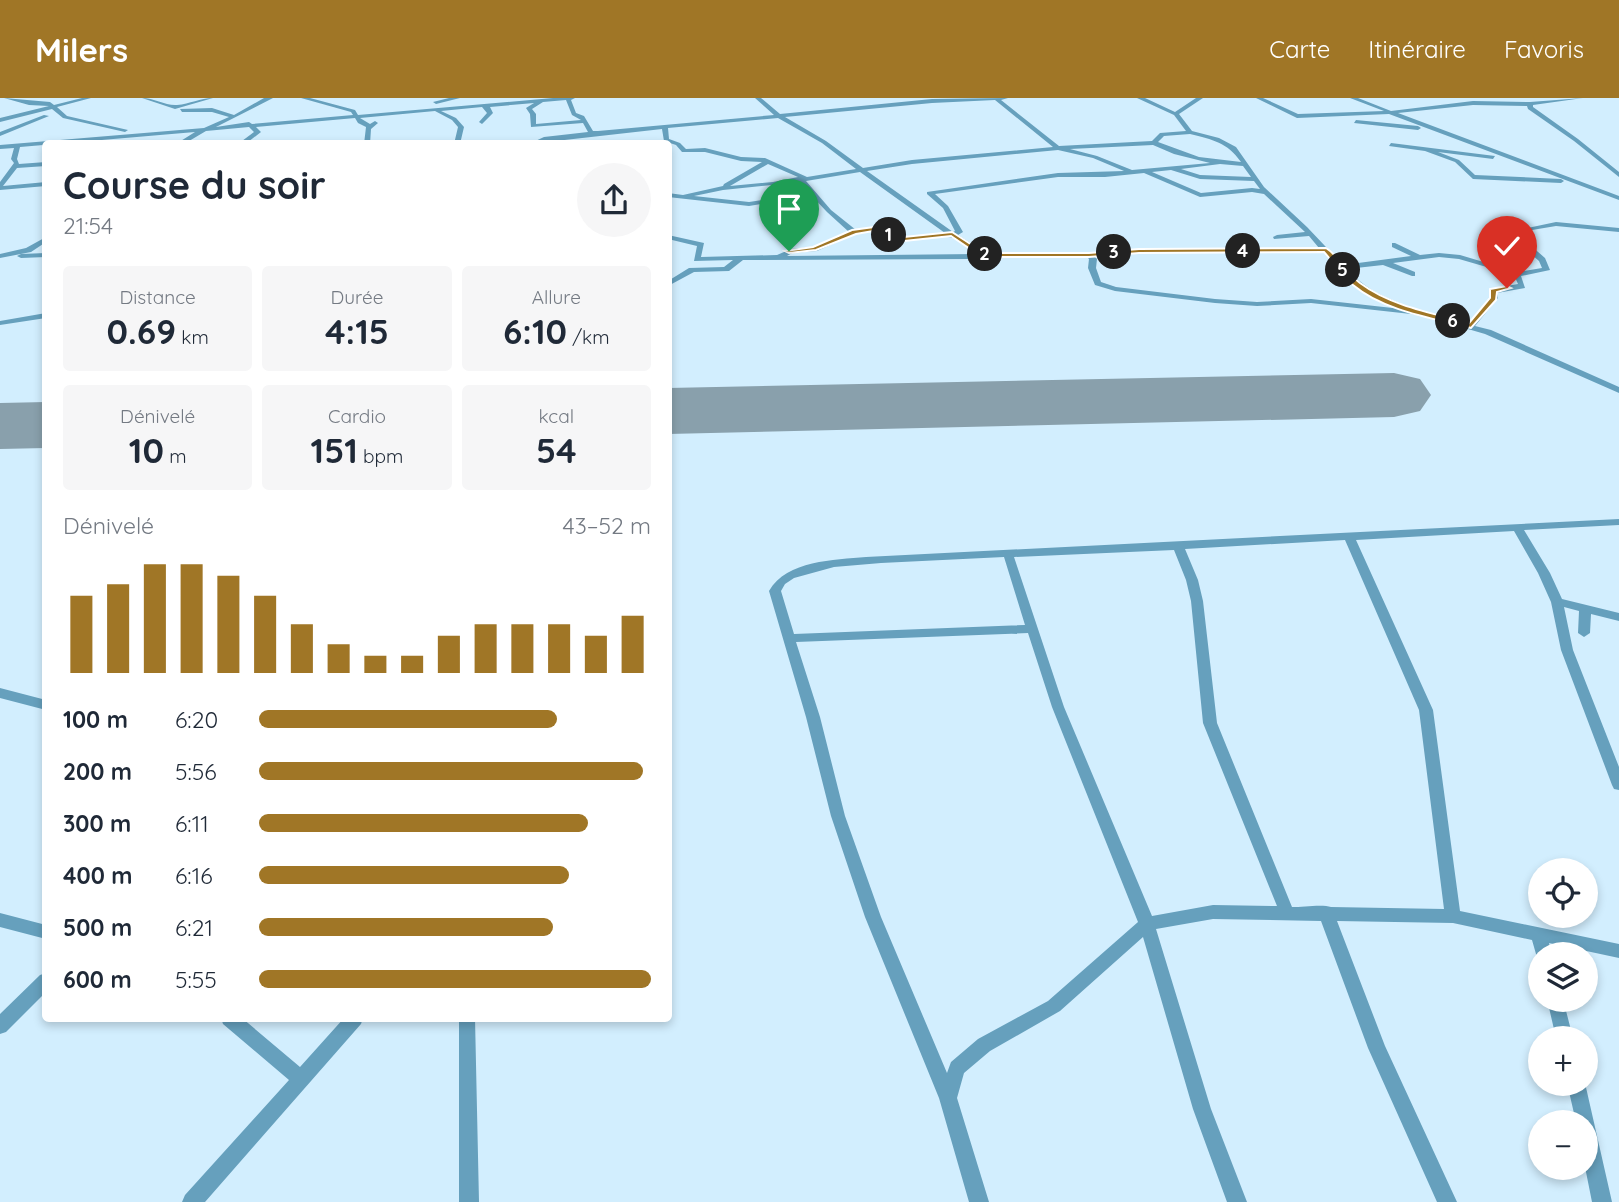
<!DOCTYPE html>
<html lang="fr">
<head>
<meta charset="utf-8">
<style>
	body { margin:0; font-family:Quicksand,sans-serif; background:#f6f6f7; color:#1f2937; height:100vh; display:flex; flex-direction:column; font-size:26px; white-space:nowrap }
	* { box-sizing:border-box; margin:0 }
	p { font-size:23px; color:#747a83 }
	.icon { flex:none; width:38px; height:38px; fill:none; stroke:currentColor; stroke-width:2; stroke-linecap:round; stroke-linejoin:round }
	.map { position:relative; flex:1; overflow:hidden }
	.details { position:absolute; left:42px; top:42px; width:630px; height:882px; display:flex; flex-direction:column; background:#fff; border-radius:7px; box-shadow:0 4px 10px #0003 }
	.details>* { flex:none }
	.tools { position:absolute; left:1528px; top:760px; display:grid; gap:14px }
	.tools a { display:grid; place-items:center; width:70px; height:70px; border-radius:50%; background:#fff; box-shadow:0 4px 10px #0003; font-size:35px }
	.pin { position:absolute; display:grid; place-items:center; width:60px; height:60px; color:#fff; margin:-72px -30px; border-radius:50% 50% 50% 0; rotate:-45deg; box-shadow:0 0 7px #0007 }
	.pin .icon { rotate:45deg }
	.km { position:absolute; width:35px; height:35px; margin:-18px; border-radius:50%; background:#222; color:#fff; font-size:19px; line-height:35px; text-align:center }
	.round { display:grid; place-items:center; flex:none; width:74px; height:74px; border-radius:37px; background:#f6f6f7 }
	.headline { display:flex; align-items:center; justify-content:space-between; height:119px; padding:0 21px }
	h1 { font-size:38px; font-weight:700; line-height:52px }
	.figures { display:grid; grid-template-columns:repeat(3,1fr); gap:10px; height:119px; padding:7px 21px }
	.figures div { display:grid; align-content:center; border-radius:7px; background:#f6f6f7; text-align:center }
	.figures b { font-size:35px; font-weight:700 }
	.figures small { font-size:19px; font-weight:400 }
	.figures p { font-size:19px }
	.chart { height:196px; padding:14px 21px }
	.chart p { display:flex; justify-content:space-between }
	.chart svg { width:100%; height:126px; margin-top:7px; stroke:#a07626; stroke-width:6 }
	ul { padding:0 21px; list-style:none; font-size:23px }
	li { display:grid; grid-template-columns:112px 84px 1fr; align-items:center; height:52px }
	li i { height:18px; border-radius:9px; background:#a07626 }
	header { display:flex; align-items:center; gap:42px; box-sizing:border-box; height:98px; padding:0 35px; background:#a07626; color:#fff }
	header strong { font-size:33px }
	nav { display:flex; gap:38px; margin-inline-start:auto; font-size:24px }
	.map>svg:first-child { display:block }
</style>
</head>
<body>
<header>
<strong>Milers</strong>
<nav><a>Carte</a><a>Itinéraire</a><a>Favoris</a></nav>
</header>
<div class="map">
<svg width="1619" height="1104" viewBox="0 0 1619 1104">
	<rect width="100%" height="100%" fill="#d2eefe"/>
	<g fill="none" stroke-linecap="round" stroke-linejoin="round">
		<path fill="#89a0ac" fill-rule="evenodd" d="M1394,275L1420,281L1431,297L1420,313L1394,319L668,336V290Z
			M46,304V350L0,351V305Z"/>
		<path fill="#66a0bd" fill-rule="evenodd" d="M4,0L50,4L54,7L82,0H91L57,9L67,18L128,32L125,34L63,20L52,11L0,24V20L49,8L29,7Z
			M142,0C154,0 166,8 177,7C190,6 200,0 213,0L175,11Z
			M264,0H273L216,29L249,24L252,26L353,17L351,14L301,0H310L355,12L358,17L553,0H575L571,2L576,15L584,18L593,33H598L774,17L755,0H761L780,16L932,1L1008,0L1001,2L1059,48L1152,43L1160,35L1186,33L1174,17L1137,0H1145L1175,14L1196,0H1203L1179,16L1192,33L1219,40L1236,49L1264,89L1307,129L1343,167L1411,158L1392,149V145H1395L1420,157L1439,155L1460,157L1517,174L1542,170L1539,163L1523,149L1530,147L1545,160L1550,172L1521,178L1525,190L1497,195L1498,200L1475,228L1491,232L1619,289V295L1485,236L1420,217L1311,205L1257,208L1215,205L1115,193L1095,187L1088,170L1089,161L1087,159L984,158L969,161L743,162L729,173L694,174L668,188V183L689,170L724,169L733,162L694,163L697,148L668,141V137L704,145L701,159L777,157L791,151L813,149L849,134L827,114L812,98L749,108L668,99V95L683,97L723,88L724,86L762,64L741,63L705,54H682L676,47L664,43L662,31L529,46L544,39L588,34L583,25L531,29L530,16L526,10L534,5L490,9L493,15L482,26L479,24L487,15L482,9L441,13L456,20L464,29L460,46H454L458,29L452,22L435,13L360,20L370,26L375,23L378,25L371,31L370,46H364L366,29L358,25L355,20L256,29L261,34L248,44L249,46H243L242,43L254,34L249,29L206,33L184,46H176L195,34L20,49L17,61L19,66L46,64V68L17,70L3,88L46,84V88L0,92V84L14,65L11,61L14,50L0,51V47L204,30L229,19L212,14H182L180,11L212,10L234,17ZM566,2L572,17L581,22L536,26V16L532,11L543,4ZM995,2L1053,49L912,62L863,70L826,43L785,19L932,5ZM778,20L822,45L856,71L807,79L765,60L741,59L705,50L686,51L680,45L669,41L668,30ZM1190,36C1213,42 1227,44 1241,64L1199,59L1158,44L1164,38ZM1153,47L1174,56L1210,65L1132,72L1097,58L1070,51ZM1058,52L1093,60L1124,73L1058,75L927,94V96L943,110L955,133L953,134L867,73L912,66ZM768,66L798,79L773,84L730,88ZM1220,66L1243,68L1251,79L1200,77L1181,71ZM1171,72L1200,81L1254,83L1260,91L1252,90L1201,95L1152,74ZM860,74L945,135L904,139L894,137L877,129L856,132L831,112L806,83ZM1144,75L1200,99L1252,94L1264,96L1305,134L1277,137L1273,139L1274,141L1309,138L1319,150L1139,151L1089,155H990L983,153L958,137L963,134L948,108L935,96L1058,79H1105ZM800,84L809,95L749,104L694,98L723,92ZM876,133C907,150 918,136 948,139C957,139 969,150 977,156L787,158L792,155L817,153L855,136ZM1323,154C1348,182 1361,198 1397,209L1401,207L1400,205C1379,197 1362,188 1347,171L1383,167L1412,178H1415V174L1393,165L1439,159L1459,161L1514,177L1518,186L1490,191V200L1468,226L1414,211L1411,212L1311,201L1257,204L1215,201L1116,189L1101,184L1096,170L1097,161L1095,159L1139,155Z
			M449,0H460L436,6L433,4Z
			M1256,0H1263L1298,16L1384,13L1350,0H1358L1391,13L1473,3L1530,4L1583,0L1533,7V9L1578,41L1619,74V79L1574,43L1528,11L1527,8L1473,7L1398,15L1619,98V102L1389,16L1297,20Z
			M44,17L49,18L0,38V34Z
			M1356,22L1418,28L1421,30L1418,32L1354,25Z
			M1391,45L1495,58L1493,61L1438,54L1459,62L1475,77L1561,81L1564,83L1561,85L1473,81L1455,64L1425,53L1389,48Z
			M1556,124L1619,130V134L1556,128L1526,133L1523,131Z
			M46,139V144L31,154L0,160V156L26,150Z
			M46,155V159L21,160L17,158L21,156Z
			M46,215V220L0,227V223Z
			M1619,421V427L1524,432L1550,475L1562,501L1619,515V523L1591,516L1590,535L1584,539L1578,535L1579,513L1564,509L1573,552L1619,669V692L1614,691L1612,687L1561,552L1551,504L1538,475L1514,433L1356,442L1433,612L1460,813L1619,846V860L1549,845L1552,856H1540V862L1536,856L1532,842L1453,825L1337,823L1385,948L1457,1104H1437L1368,950L1321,823L1213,821L1156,831L1211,1011L1247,1104H1227L1193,1011L1143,839L1060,913L990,953L964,975L957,1000L989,1104H969L939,1000L865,819L831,718L806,619L769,493C787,462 834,462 866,459ZM1345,442L1419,612L1444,811L1331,809C1323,806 1303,809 1292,809L1217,625L1203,503L1198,482L1185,451ZM1174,452L1186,482L1191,503L1203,625L1277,808L1213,807L1152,818L1064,609L1014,459ZM1004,459L1025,527L794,536L781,493L785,486L794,480L834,469L881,465ZM1028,535L1052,609L1138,824L1048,903L978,941L951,964L947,975L881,819L845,718L820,619L796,544Z
			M0,590L46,602V612L0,600Z
			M0,815L46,827V841L0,829Z
			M46,875V894L6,934L0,936V916L40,877Z
			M1547,901H1563L1573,940H1556Z
			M221,920H242L300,969L344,920H363L361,926L205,1104H182L185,1097L289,982L223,926Z
			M459,920H475L479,1104H459Z
			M1567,985H1585L1612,1104H1592L1585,1069L1586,1024H1576Z"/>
	</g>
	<path fill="#a07626" stroke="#fff" stroke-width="2" d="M874,129L904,139L952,134L983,154L990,155H1089L1139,151L1326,150C1339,158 1347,175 1360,185C1391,208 1432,215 1469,225L1490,200V191L1507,188L1511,190L1497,194L1496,202L1471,230C1432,220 1384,213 1353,187C1342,177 1333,164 1324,154L1139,155L1089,159H990L979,157L951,138L904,143L890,141L873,133L856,136L816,152L789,155L785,153L813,149L852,132Z"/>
</svg>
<div class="tools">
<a><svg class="icon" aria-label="locate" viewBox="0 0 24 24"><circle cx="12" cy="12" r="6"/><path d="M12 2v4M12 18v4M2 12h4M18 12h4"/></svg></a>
<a><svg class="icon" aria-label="layers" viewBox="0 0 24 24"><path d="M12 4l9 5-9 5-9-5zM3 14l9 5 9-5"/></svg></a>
<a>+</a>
<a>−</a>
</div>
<div class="pin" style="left:789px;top:153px;background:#1e9e55"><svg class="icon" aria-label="arrive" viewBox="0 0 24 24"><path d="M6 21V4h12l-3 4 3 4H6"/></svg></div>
<div class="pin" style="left:1507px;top:190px;background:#d93025"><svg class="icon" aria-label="check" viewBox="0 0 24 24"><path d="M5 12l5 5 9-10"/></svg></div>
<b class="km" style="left:889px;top:137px">1</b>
<b class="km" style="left:985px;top:156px">2</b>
<b class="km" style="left:1114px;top:154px">3</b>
<b class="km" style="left:1243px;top:153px">4</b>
<b class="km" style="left:1343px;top:172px">5</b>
<b class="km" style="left:1453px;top:223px">6</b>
<section class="details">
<div class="headline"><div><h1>Course du soir</h1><p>21:54</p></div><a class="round"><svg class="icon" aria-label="share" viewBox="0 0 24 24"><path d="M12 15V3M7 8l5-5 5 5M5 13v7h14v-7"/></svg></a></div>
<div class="figures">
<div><p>Distance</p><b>0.69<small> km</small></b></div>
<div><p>Durée</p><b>4:15</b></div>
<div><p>Allure</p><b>6:10<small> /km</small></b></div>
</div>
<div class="figures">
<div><p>Dénivelé</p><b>10<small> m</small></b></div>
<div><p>Cardio</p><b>151<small> bpm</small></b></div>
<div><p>kcal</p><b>54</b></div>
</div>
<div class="chart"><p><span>Dénivelé</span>43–52 m</p>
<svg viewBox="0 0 160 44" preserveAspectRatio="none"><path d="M5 44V17M15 44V13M25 44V6M35 44V6M45 44V10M55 44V17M65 44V27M75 44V34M85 44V38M95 44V38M105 44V31M115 44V27M125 44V27M135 44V27M145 44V31M155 44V24"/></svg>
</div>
<ul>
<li><b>100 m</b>6:20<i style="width:76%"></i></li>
<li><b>200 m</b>5:56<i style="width:98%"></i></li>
<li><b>300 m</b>6:11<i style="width:84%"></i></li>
<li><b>400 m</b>6:16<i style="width:79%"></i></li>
<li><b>500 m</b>6:21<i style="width:75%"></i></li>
<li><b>600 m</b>5:55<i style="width:100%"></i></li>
</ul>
</section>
</div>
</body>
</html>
